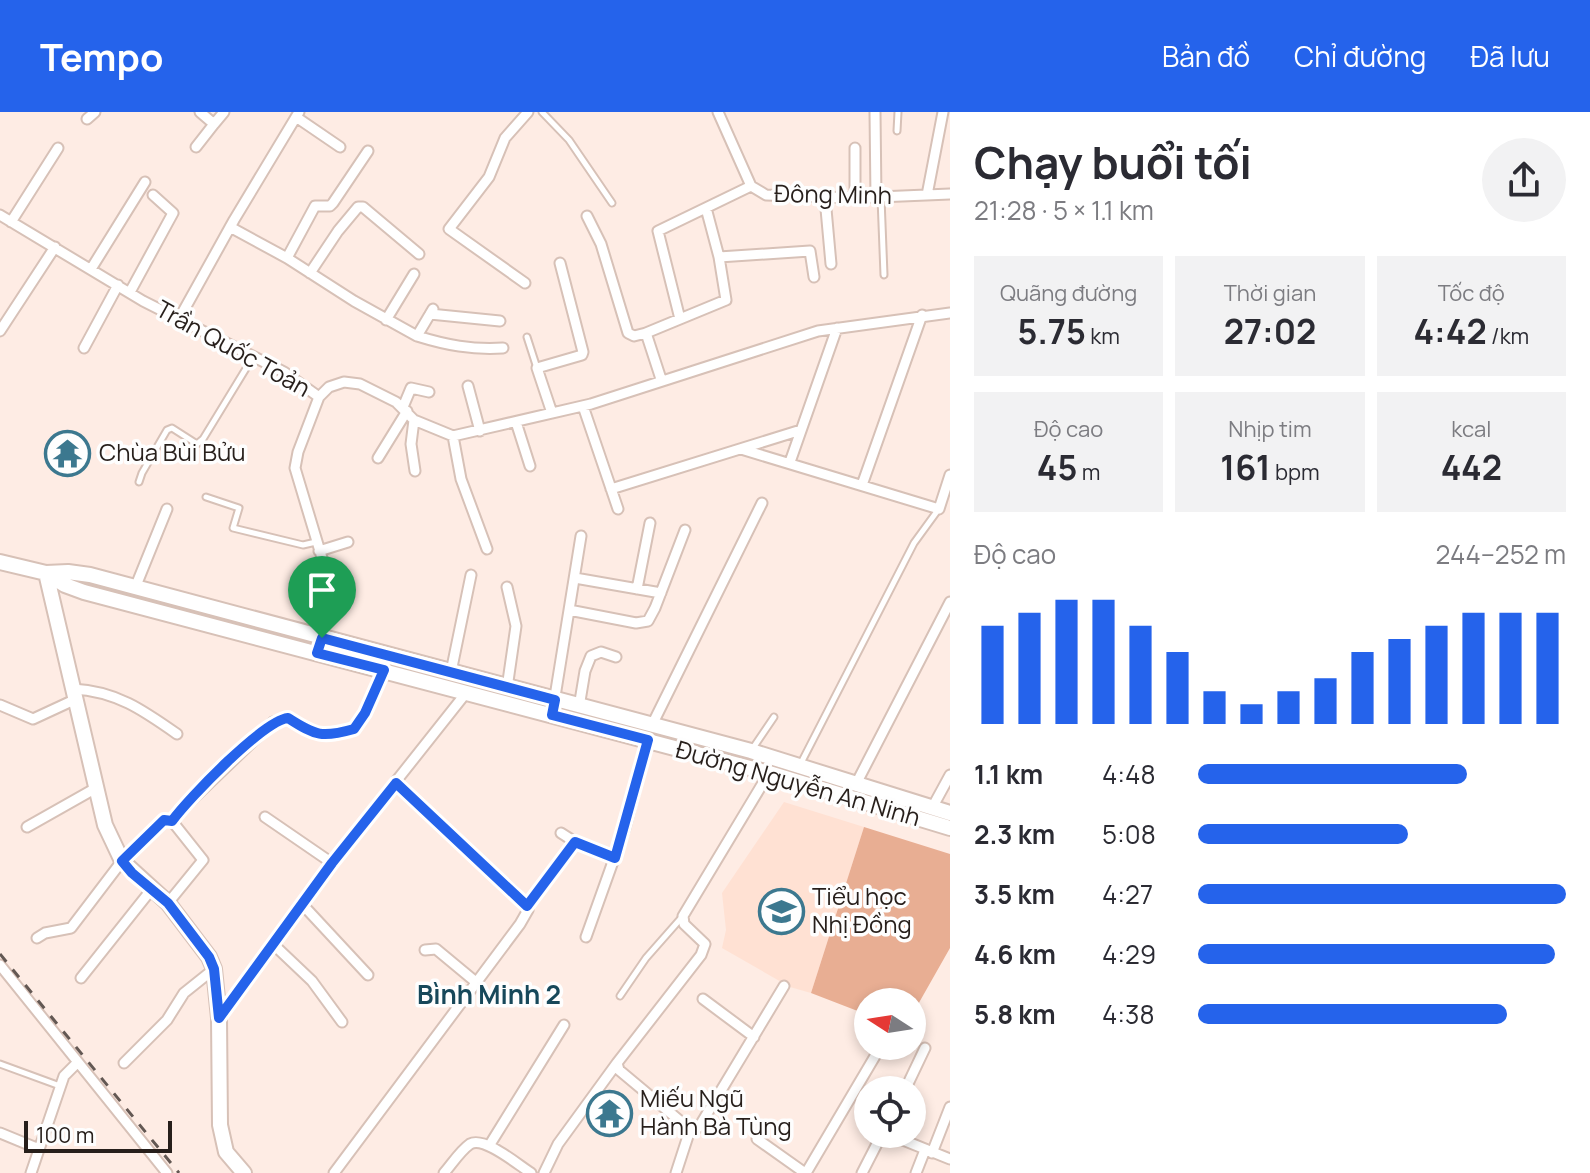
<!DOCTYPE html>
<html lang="vi">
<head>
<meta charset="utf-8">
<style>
	body { margin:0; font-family:Manrope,sans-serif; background:#f2f2f3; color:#2b2b33; height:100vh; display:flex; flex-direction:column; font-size:30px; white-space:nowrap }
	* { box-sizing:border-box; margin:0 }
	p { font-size:26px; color:#7c7c81 }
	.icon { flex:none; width:44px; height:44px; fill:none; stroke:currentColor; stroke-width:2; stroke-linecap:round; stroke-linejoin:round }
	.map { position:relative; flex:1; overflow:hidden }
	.details { display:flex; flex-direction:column; background:#fff; width:640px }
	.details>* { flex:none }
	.needle { width:52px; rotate:282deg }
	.tools { position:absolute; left:854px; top:876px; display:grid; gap:16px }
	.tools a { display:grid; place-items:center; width:72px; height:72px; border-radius:50%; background:#fff; box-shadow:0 4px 12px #0003; font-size:40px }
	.scale { position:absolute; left:24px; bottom:20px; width:148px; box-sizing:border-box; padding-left:8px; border:4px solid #271f1b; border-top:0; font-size:22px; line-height:28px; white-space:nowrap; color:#271f1b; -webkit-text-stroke:6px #fefefe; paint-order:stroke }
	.pin { position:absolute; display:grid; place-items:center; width:68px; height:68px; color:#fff; margin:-82px -34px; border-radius:50% 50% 50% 0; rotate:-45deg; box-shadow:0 0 8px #0007 }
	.pin .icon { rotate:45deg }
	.round { display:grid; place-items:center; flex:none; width:84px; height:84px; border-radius:42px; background:#f2f2f3 }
	.summary { display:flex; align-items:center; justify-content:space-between; height:136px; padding:0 24px }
	h1 { font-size:44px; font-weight:700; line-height:60px }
	.stats { display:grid; grid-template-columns:repeat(3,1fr); gap:12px; height:136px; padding:8px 24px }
	.stats div { display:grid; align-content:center; border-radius:0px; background:#f2f2f3; text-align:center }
	.stats b { font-size:34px; font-weight:700 }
	.stats small { font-size:22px; font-weight:400 }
	.stats p { font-size:22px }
	.chart { height:224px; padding:16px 24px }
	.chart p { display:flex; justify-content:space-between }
	.chart svg { width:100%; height:144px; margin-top:8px; stroke:#2563eb; stroke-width:6 }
	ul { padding:0 24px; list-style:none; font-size:26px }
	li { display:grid; grid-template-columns:128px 96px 1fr; align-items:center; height:60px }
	li i { height:20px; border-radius:10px; background:#2563eb }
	header { display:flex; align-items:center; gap:48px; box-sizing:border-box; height:112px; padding:0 40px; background:#2563eb; color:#fff }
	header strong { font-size:38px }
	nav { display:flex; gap:44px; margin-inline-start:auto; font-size:28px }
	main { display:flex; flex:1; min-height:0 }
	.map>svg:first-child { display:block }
</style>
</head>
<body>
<header>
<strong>Tempo</strong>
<nav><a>Bản đồ</a><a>Chỉ đường</a><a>Đã lưu</a></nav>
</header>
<main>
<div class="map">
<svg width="950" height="1061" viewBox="0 0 950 1061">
	<rect width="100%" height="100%" fill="#feece4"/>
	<path fill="#ffe1d3" d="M784,690L864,715L811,881L790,875L722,836L726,818L722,781Z"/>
	<path fill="#e8ae93" d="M864,715L950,742V836L912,903V890H868V903L811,881Z"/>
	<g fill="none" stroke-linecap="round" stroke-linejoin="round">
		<defs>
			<path id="lane" d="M542,0L569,28L612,91
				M897,19L898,0
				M881,86L884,163
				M527,225L537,256
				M139,370L142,361L167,318L172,316L197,332L203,327L253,245
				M206,385L239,396L233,416L303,433L316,430
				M751,639L774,605
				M800,653L914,431L938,398
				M527,794L575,731
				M620,884L646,846L683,804
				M0,952L60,974"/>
			<path id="street" d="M718,0L751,74L766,83L855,86L950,82
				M875,0L876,86
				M296,5L340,35
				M87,7L95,0
				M214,12L224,0
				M196,35L214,12L200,0
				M927,83L943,0
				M825,86L831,152
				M855,86V36
				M0,103L143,189L284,260L319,285
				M587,104L601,132L628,221L634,224L646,221L661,267
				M11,110L58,36
				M230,115L287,146L354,189L417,224L433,197
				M719,145L810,139L814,165
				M287,146L315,94H330L333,91L368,39
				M91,157L145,70
				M310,161L338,119L358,95H363L419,142
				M525,171L449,117L489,65L505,26L528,0
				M130,180L173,101L153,83
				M430,202L500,209
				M179,207L234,108L299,0
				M680,207L658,119L751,74
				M386,208L414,162
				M0,219L55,135
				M646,221L726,188L719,145L706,96
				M417,224C446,233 472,238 503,236
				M84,236L118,173
				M468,274L480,319
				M583,294L618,397
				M403,295L411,276L429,280
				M552,301L537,256L582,243L583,240L560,151
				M414,308L411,332L415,359
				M516,310L530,354
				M453,324L461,367L487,437
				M741,337L939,397L950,363
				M378,346L407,299
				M790,350L837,216
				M862,373L922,203
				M611,377L801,318
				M319,439L348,430
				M575,466L661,481
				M507,475L516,514L507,576
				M135,476L167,397
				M637,477L650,411
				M569,498L636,511L648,509L655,496L685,418
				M317,541L329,493L325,456L295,356L298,340L319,285L329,275L344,270L360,272L396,290L414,308L453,324L591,292L818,219L950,201
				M451,560L471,463
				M73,577C116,579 143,598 177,622
				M0,593L33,607L74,588
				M579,595L585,559L591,544L601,540L616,545
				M552,603L581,424
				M652,613L762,391
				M856,672L950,490
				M932,696L950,663
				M265,705L332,751
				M27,715L96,676
				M561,721L575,730L615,746
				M168,791L203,748L172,709L179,700L273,610L288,606C316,624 322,626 354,617L365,601L384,558
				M302,792L368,863
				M586,825L625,716L648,628
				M37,826L45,821L71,816L122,749L164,708L172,709
				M273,832L312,869L342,910
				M425,838L436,837L477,871
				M0,853L167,1061
				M81,866L151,778
				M703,887L754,925
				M219,906L336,745L466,581
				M124,951L167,908L184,881L214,857
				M905,978L925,936
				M0,1021L39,1037
				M689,1021L699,1015L784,874
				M888,1022L950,1047
				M757,1027L805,1061
				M489,1034L564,913
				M932,1041L950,995
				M31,1061L64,964L78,950
				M334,1061L520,812L528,798L514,780L396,671
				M444,1061C452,1052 460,1039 470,1032C484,1024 517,1052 531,1061
				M544,1061L558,1032L617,951
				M676,1061L689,1021L686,1014L619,958L617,951L701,843L705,832L684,812L683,804L769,661
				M806,1061L881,934
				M862,1061L882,1022
				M916,1061L925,1038"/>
			<path id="secondary" d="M0,450L46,461L68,460L90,463L751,639L950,701
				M46,461L65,473L84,480L769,661L950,716
				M46,461L105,713L122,749L168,791L209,845L214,857L219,906L220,1013L226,1040L244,1061"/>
		</defs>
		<use href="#lane" stroke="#d7c1b7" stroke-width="9"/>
		<use href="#street" stroke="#d7c1b7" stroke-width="13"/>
		<use href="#secondary" stroke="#d7c1b7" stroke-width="18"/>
		<use href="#lane" stroke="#fff" stroke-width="5"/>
		<use href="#street" stroke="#fff" stroke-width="9"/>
		<use href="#secondary" stroke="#fff" stroke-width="14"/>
		<path stroke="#635853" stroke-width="3" stroke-dasharray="10 10" stroke-linecap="butt" d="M0,842L179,1061"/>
	</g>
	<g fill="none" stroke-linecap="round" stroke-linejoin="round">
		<defs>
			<path id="route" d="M322,526L555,588L552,603L648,628L615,746L575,730L527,794L396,671L332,751L219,906L214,857L209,845L168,791L132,761L122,749L164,708L172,709C189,686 263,609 288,606C316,624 322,626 354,617L365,601L384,558L317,541Z"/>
		</defs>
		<use href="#route" stroke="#fff" stroke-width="16"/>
		<use href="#route" stroke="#2563eb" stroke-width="10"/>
	</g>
	<defs>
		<symbol id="temple-ring" viewBox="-11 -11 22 22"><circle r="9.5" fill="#fefefe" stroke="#3c788f" stroke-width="1.5"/><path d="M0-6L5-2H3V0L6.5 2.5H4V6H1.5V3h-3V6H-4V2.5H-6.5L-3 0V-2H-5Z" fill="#3c788f"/></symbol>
		<symbol id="school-ring" viewBox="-11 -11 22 22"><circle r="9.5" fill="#fefefe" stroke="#3c788f" stroke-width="1.5"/><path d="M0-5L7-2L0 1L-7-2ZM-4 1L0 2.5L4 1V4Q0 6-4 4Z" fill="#3c788f"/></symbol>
	</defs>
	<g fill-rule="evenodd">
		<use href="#temple-ring" x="42" y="316" width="51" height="51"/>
		<use href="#school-ring" x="756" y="774" width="51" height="51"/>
		<use href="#temple-ring" x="584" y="976" width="51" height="51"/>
	</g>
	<g text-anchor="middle" stroke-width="7" stroke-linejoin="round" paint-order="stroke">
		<g font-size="24" fill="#271f1b" stroke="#fefefe">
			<text transform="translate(833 83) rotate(1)" y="8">Đông Minh</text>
			<text transform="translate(233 237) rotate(29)" y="8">Trần Quốc Toản</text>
			<text transform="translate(798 672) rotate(16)" y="8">Đường Nguyễn An Ninh</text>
		</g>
		<g font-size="24" fill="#271f1b" stroke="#fefefe" text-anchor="start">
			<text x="99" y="349">Chùa Bùi Bửu</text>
			<text x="812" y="793">Tiểu học<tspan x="812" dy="28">Nhị Đồng</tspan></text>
			<text x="640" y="995">Miếu Ngũ<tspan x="640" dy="28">Hành Bà Tùng</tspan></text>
		</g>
		<g font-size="26" font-weight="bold" fill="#17485a" stroke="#fefefe">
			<text x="489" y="892">Bình Minh 2</text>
		</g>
	</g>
</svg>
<div class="tools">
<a><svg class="needle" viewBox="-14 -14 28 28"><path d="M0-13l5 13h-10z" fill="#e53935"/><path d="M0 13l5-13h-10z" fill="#7c7c81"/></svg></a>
<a><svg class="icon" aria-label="locate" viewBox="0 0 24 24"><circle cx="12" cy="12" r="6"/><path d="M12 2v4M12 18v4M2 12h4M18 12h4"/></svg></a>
</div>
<div class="scale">100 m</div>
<div class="pin" style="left:322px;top:526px;background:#1e9e55"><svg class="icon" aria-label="arrive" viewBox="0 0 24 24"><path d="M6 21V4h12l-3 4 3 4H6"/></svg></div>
</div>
<section class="details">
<div class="summary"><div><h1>Chạy buổi tối</h1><p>21:28 · 5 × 1.1 km</p></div><a class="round"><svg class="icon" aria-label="share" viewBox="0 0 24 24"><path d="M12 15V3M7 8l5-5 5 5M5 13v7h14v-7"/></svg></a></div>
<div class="stats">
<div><p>Quãng đường</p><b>5.75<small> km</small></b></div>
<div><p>Thời gian</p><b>27:02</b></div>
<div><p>Tốc độ</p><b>4:42<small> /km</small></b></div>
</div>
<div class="stats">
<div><p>Độ cao</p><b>45<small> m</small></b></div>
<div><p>Nhịp tim</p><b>161<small> bpm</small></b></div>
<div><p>kcal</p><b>442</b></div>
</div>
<div class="chart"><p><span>Độ cao</span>244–252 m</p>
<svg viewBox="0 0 160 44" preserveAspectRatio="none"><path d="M5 44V14M15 44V10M25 44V6M35 44V6M45 44V14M55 44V22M65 44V34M75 44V38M85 44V34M95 44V30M105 44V22M115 44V18M125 44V14M135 44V10M145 44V10M155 44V10"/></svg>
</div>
<ul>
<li><b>1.1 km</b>4:48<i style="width:73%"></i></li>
<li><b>2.3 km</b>5:08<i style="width:57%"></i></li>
<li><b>3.5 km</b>4:27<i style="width:100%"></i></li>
<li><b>4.6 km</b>4:29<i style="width:97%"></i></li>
<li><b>5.8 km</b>4:38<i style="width:84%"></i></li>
</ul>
</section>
</main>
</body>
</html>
